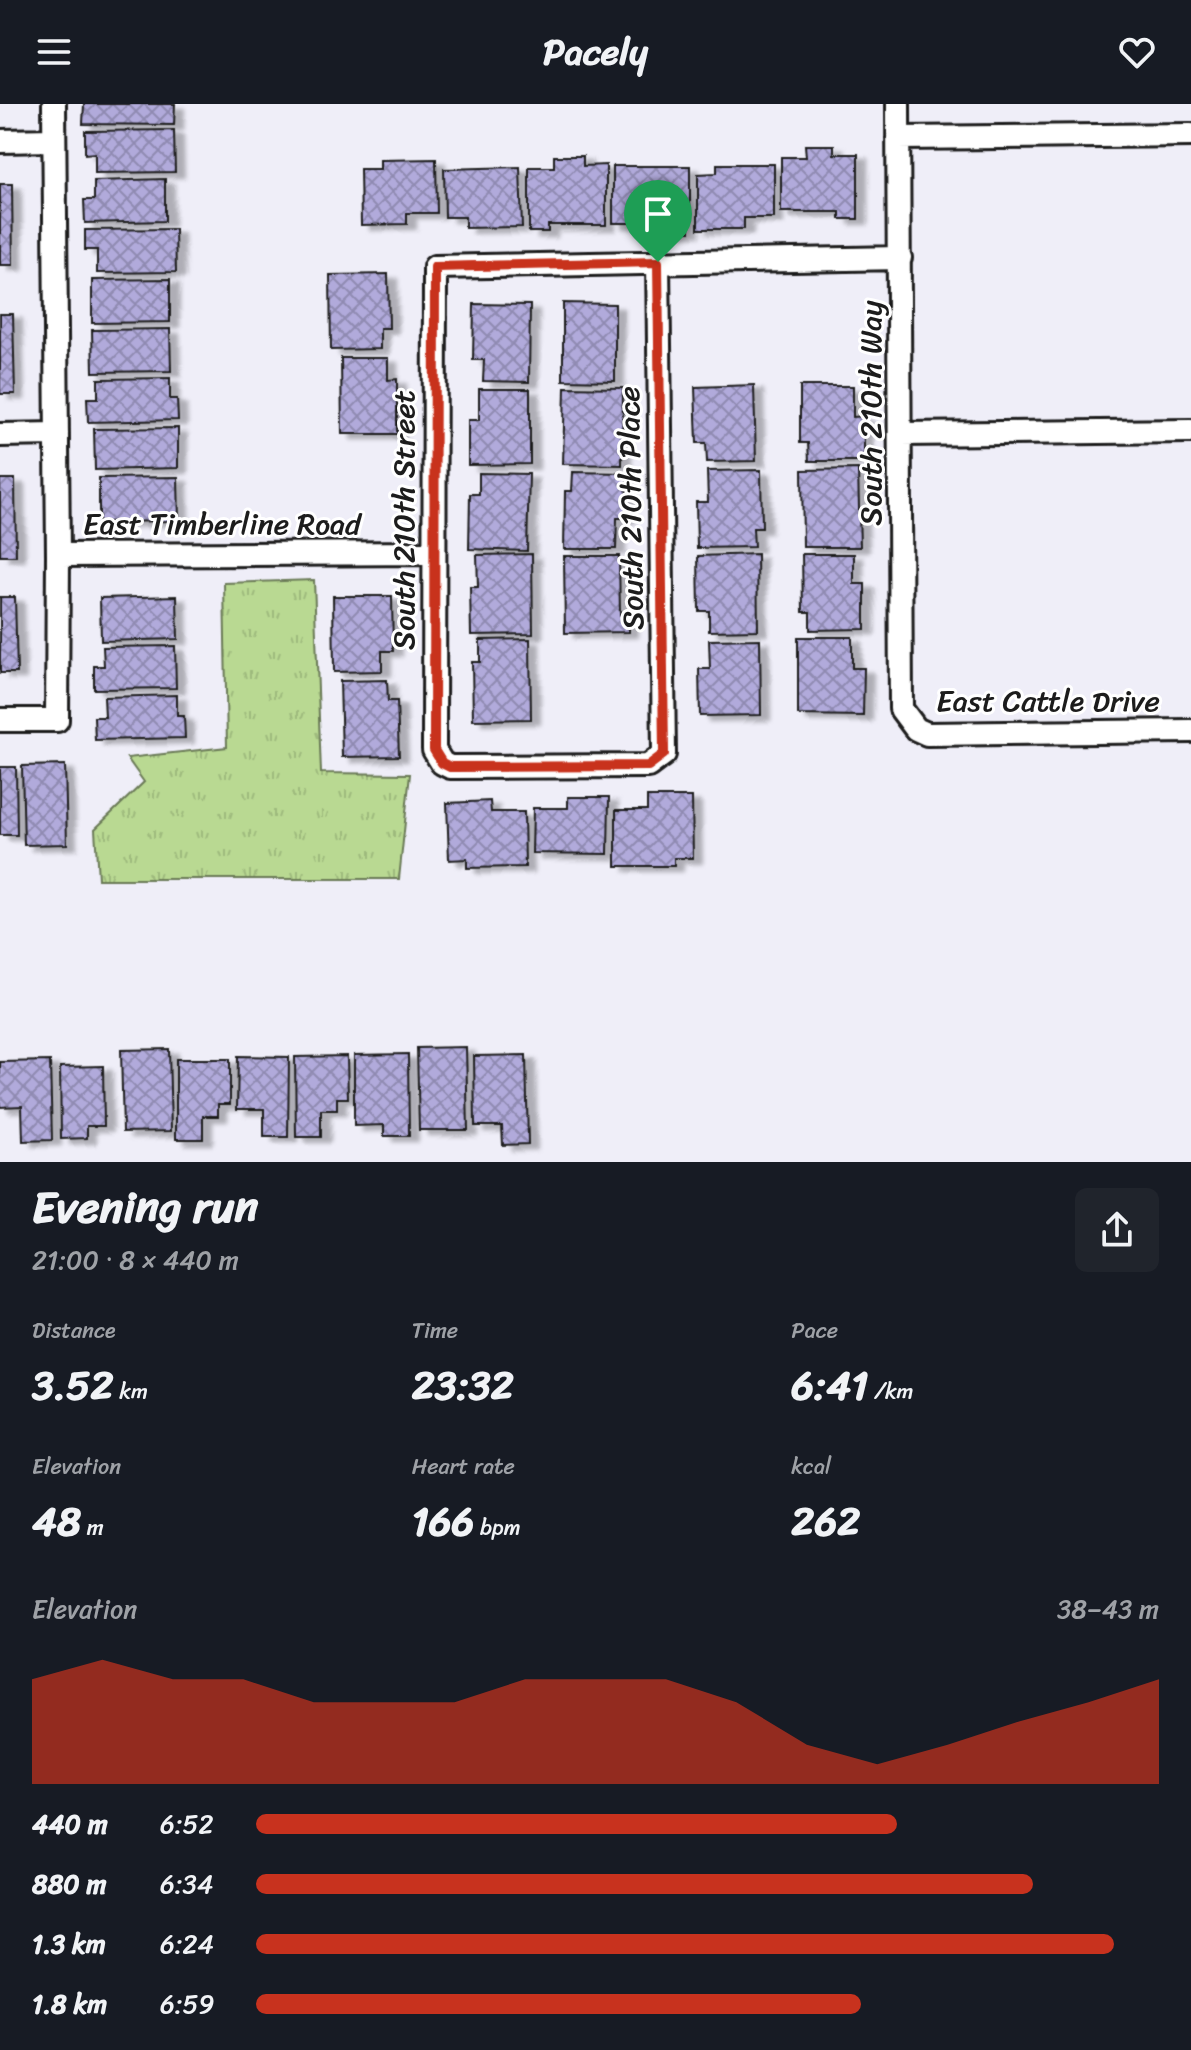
<!DOCTYPE html>
<html lang="en">
<head>
<meta charset="utf-8">
<style>
	body { margin:0; font-family:Sriracha,sans-serif; background:#20242c; color:#f1f3f6; height:100vh; display:flex; flex-direction:column; font-size:30px; white-space:nowrap }
	* { box-sizing:border-box; margin:0 }
	p { font-size:26px; color:#9ea1a6 }
	.icon { flex:none; width:44px; height:44px; fill:none; stroke:currentColor; stroke-width:2; stroke-linecap:round; stroke-linejoin:round }
	.map { position:relative; height:1058px; overflow:hidden }
	.panel { display:flex; flex-direction:column; background:#171b24; flex:1 }
	.panel>* { flex:none }
	.pin { position:absolute; display:grid; place-items:center; width:68px; height:68px; color:#fff; margin:-82px -34px; border-radius:50% 50% 50% 0; rotate:-45deg; box-shadow:0 0 8px #0007 }
	.pin .icon { rotate:45deg }
	.round { display:grid; place-items:center; flex:none; width:84px; height:84px; border-radius:12px; background:#20242c }
	.summary { display:flex; align-items:center; justify-content:space-between; height:136px; padding:0 32px }
	h1 { font-size:44px; font-weight:700; line-height:60px }
	.stats { display:grid; grid-template-columns:repeat(3,1fr); gap:12px; height:136px; padding:8px 32px }
	.stats div { display:grid; align-content:center }
	.stats b { font-size:40px; font-weight:700 }
	.stats small { font-size:22px; font-weight:400 }
	.stats p { font-size:22px }
	.chart { height:224px; padding:16px 32px }
	.chart p { display:flex; justify-content:space-between }
	.chart svg { width:100%; height:144px; margin-top:8px; fill:#c8321e; opacity:.7 }
	ul { padding:0 32px; list-style:none; font-size:26px }
	li { display:grid; grid-template-columns:128px 96px 1fr; align-items:center; height:60px }
	li i { height:20px; border-radius:10px; background:#c8321e }
	header { display:flex; justify-content:space-between; align-items:center; height:104px; padding:0 32px; background:#171b24; font-size:36px; font-weight:700 }
	.map>svg:first-child { display:block }
</style>
</head>
<body>
<header><svg class="icon" aria-label="menu" viewBox="0 0 24 24"><path d="M4 6h16M4 12h16M4 18h16"/></svg>Pacely<svg class="icon" aria-label="heart" viewBox="0 0 24 24"><path d="M12 20l-8-8c-3-5 5-10 8-4 3-6 11-1 8 4z"/></svg></header>
<div class="map">
<svg width="1191" height="1058" viewBox="0 0 1191 1058">
	<defs>
		<pattern id="park-tufts" width="24" height="20" patternUnits="userSpaceOnUse" patternTransform="scale(2)"><rect width="24" height="20" fill="#b9d992"/><path d="M3 7l-1-3M5 7V3M7 7l1-3M15 17l-1-3M17 17v-4M19 17l1-3" fill="none" stroke="#9eba7d"/></pattern>
		<pattern id="building-cross-hatch" width="8" height="8" patternUnits="userSpaceOnUse" patternTransform="scale(2)"><rect width="8" height="8" fill="#b1aadb"/><path d="M0 0l8 8M0 8l8-8" fill="none" stroke="#8f8ab1"/></pattern>
		<filter id="shadow"><feDropShadow dx="9" dy="5" stdDeviation="2" flood-color="#0004"/></filter>
	</defs>
	<rect width="100%" height="100%" fill="#efeef8"/>
	<filter id="ink" filterUnits="userSpaceOnUse"><feTurbulence type="fractalNoise" baseFrequency=".0125" numOctaves="2"/><feDisplacementMap in="SourceGraphic" scale="16" xChannelSelector="R" yChannelSelector="G"/><feConvolveMatrix kernelMatrix="1 2 1 2 8 2 1 2 1" color-interpolation-filters="sRGB"/></filter>
	<g filter="url(#ink)">
		<path fill="url(#park-tufts)" stroke="#6a7a57" stroke-width="2" d="M314,476L321,669L410,670L399,775H98L95,725L144,678L127,654L227,643L224,479Z"/>
		<path fill="url(#building-cross-hatch)" stroke="#1c1c1c" stroke-width="2" filter="url(#shadow)" d="M84,0H175L174,21L83,20Z
			M174,26L175,68L95,69V49L85,50V27Z
			M805,41H834V50H858V115H840V108H781V53H806Z
			M554,52H583V62L606,61V121H548V128H529V63H554Z
			M436,55L437,109H407V120L361,121L360,65H380V56Z
			M717,60H774V114H744V125H698V70L717,69Z
			M613,62H690V127H673V119H613Z
			M520,63L522,123L465,124V113H445L444,65Z
			M165,75V117L85,119L84,96H94V77Z
			M0,80H12L13,161H0Z
			M175,125L176,168L97,169V146H85V126Z
			M388,170L389,224H380V245L331,246L330,171Z
			M170,175V218L92,219V176Z
			M563,199L615,200V277L563,276Z
			M474,200L530,201L529,278L483,277L484,256H473Z
			M0,210H13L15,290H0Z
			M170,225L171,267L93,268L92,226Z
			M341,254H388V276L397,275V330H342Z
			M170,274V295H177L178,316L88,318L87,294H98V275Z
			M754,281L756,357L707,358L706,339H697L695,283Z
			M800,282H853V313L864,312V357H809L808,339H800Z
			M565,283L623,284L622,361L563,360Z
			M479,285H530V360L468,361V316H479Z
			M178,324V364L95,366L94,325Z
			M858,365L860,443H803L802,366Z
			M761,366L762,424H753L754,443L697,444L696,398H708L707,367Z
			M573,368L627,369L626,414H617L616,445H564L565,387H572Z
			M479,369L529,370L527,447L469,445L470,390H479Z
			M178,373L179,417L99,418V374Z
			M0,375H15L16,452H0Z
			M532,450L533,530L471,531L470,483H478L477,451Z
			M757,450L758,526L709,527V507H699L698,452Z
			M802,450H854V480H865V525L810,526V508H803Z
			M564,452H619L620,511L629,510V528L565,529Z
			M177,492L178,535L101,537L100,494Z
			M333,492H392L393,547H382V567L334,568Z
			M0,493H15L17,569H0Z
			M798,533H852V564H864L863,612L798,611Z
			M530,535L531,615L473,616L472,558H480V536Z
			M760,535L761,611L700,612L699,565H710L709,536Z
			M175,542L176,584L94,585V562H104L103,543Z
			M387,576L388,597H397L399,652L342,653L340,577Z
			M177,591V612H184L185,634L95,636L94,613H105L104,593Z
			M65,661L67,740L24,741L22,662Z
			M0,663H16L17,731H0Z
			M568,693H609L608,750L532,749L533,704H568Z
			M647,693H692L693,754H674V762H616V706H647Z
			M490,697L491,708H524L525,763L467,764V755L449,756L447,699Z
			M466,943L468,1026H419L417,944Z
			M169,945L171,1027L123,1028L121,946Z
			M408,950L409,1032H384V1021L354,1022V951Z
			M526,951L528,1040L503,1041L502,1022H475L474,952Z
			M238,952L289,953L288,1033H264V1005H237Z
			M347,952L348,994H337V1006H321V1033H296L295,953Z
			M176,955H230V1000H218V1012H203V1035H176Z
			M50,957L52,1036L23,1037L22,1002L0,1003V958Z
			M103,962L104,1022H87V1034L61,1035L60,963Z"/>
		<g fill="none" stroke-linecap="round" stroke-linejoin="round">
			<defs>
				<path id="street" d="M898,0L901,605L916,625L927,630L1191,627
					M898,34L1191,31
					M0,37L54,36
					M658,158L664,650L648,662L450,663L442,659L434,646L435,163L900,154
					M901,330L1191,327
					M0,331L57,330
					M58,451L434,449
					M0,616H57L58,451L54,0"/>
			</defs>
			<use href="#street" stroke="#1c1c1c" stroke-width="28"/>
			<use href="#street" stroke="#fff" stroke-width="22"/>
		</g>
	</g>
	<g fill="none" stroke-linecap="round" stroke-linejoin="round" filter="url(#ink)">
		<defs>
			<path id="route" d="M658,158L664,650L648,662L450,663L442,659L434,646L435,163Z"/>
		</defs>
		<use href="#route" stroke="#fff" stroke-width="16"/>
		<use href="#route" stroke="#c8321e" stroke-width="10"/>
	</g>
	<g text-anchor="middle" stroke-width="6" stroke-linejoin="round" paint-order="stroke">
		<g font-size="30" fill="#1c1c1c" stroke="#fff">
			<text transform="translate(871 309) rotate(-90)" y="10">South 210th Way</text>
			<text transform="translate(631 404) rotate(-91)" y="10">South 210th Place</text>
			<text transform="translate(404 416) rotate(-90)" y="10">South 210th Street</text>
			<text x="222" y="430">East Timberline Road</text>
			<text x="1048" y="607">East Cattle Drive</text>
		</g>
	</g>
</svg>
<div class="pin" style="left:658px;top:158px;background:#1e9e55"><svg class="icon" aria-label="arrive" viewBox="0 0 24 24"><path d="M6 21V4h12l-3 4 3 4H6"/></svg></div>
</div>
<section class="panel">
<div class="summary"><div><h1>Evening run</h1><p>21:00 · 8 × 440 m</p></div><a class="round"><svg class="icon" aria-label="share" viewBox="0 0 24 24"><path d="M12 15V3M7 8l5-5 5 5M5 13v7h14v-7"/></svg></a></div>
<div class="stats">
<div><p>Distance</p><b>3.52<small> km</small></b></div>
<div><p>Time</p><b>23:32</b></div>
<div><p>Pace</p><b>6:41<small> /km</small></b></div>
</div>
<div class="stats">
<div><p>Elevation</p><b>48<small> m</small></b></div>
<div><p>Heart rate</p><b>166<small> bpm</small></b></div>
<div><p>kcal</p><b>262</b></div>
</div>
<div class="chart"><p><span>Elevation</span>38–43 m</p>
<svg viewBox="0 0 160 44" preserveAspectRatio="none"><path d="M0 44V12L10 6L20 12L30 12L40 19L50 19L60 19L70 12L80 12L90 12L100 19L110 32L120 38L130 32L140 25L150 19L160 12V44z"/></svg>
</div>
<ul>
<li><b>440 m</b>6:52<i style="width:71%"></i></li>
<li><b>880 m</b>6:34<i style="width:86%"></i></li>
<li><b>1.3 km</b>6:24<i style="width:95%"></i></li>
<li><b>1.8 km</b>6:59<i style="width:67%"></i></li>
</ul>
</section>
</body>
</html>
